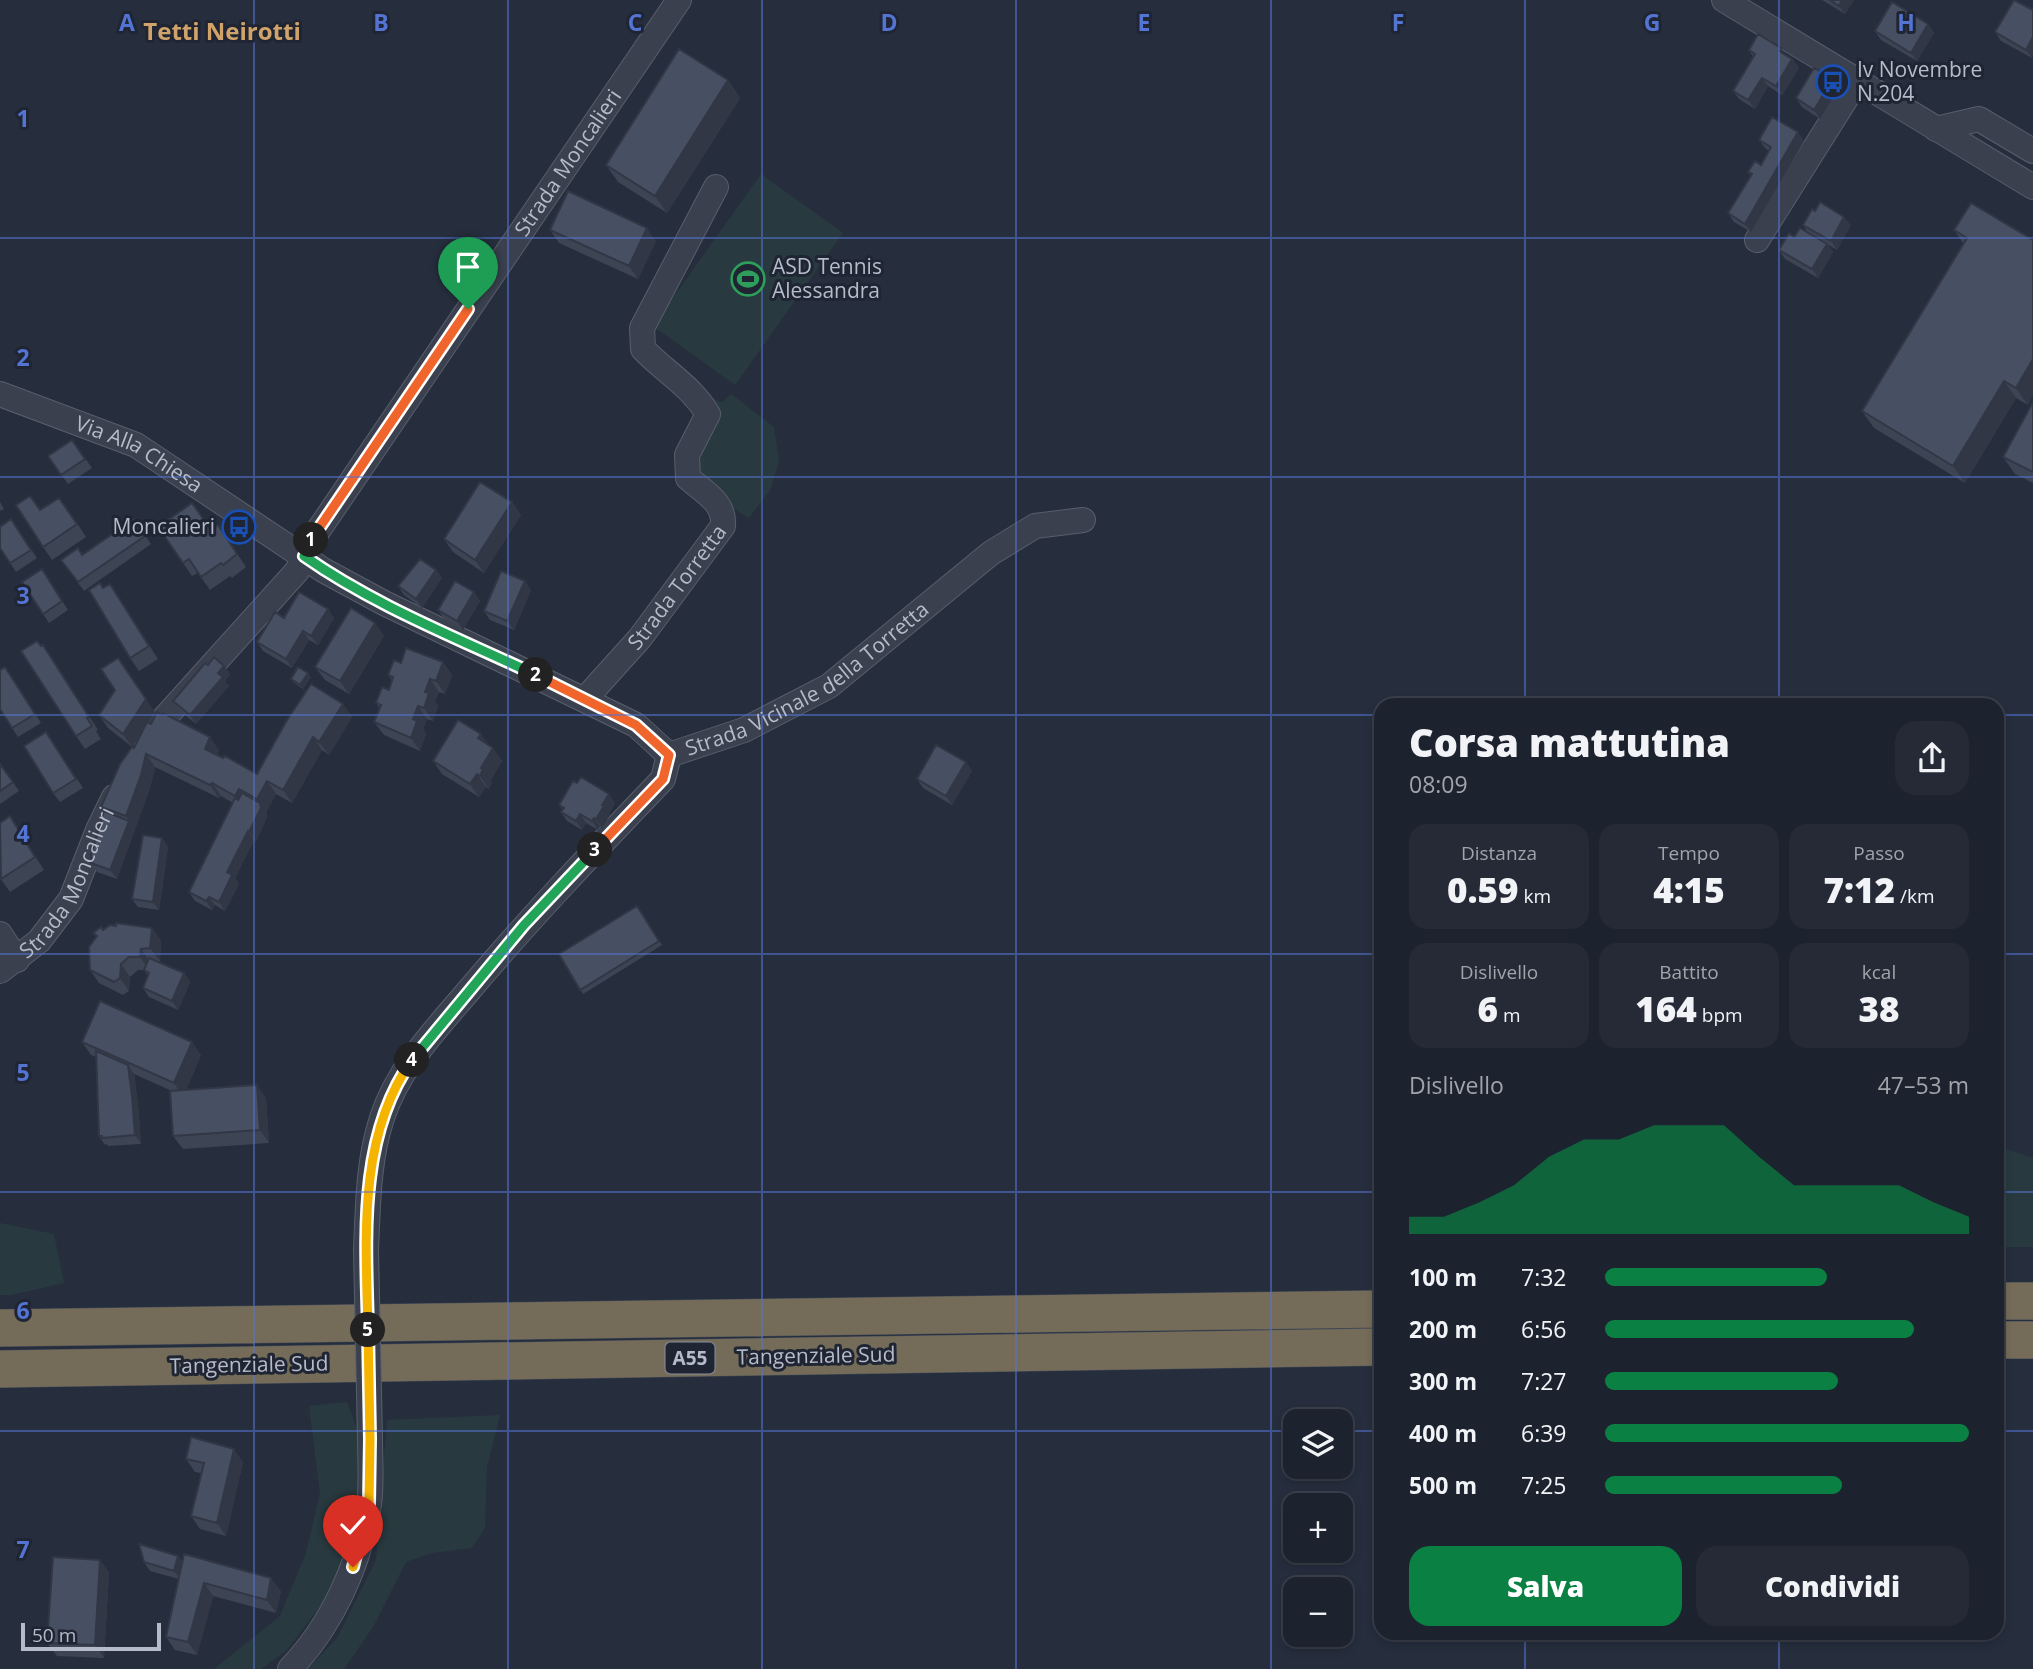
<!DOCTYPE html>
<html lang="it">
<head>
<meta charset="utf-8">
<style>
	body { margin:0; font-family:"Open Sans",sans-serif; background:#252a36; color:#f1f3f6; height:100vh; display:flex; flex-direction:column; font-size:26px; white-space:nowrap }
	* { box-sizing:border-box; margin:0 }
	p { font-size:23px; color:#a0a4aa }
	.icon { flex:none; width:38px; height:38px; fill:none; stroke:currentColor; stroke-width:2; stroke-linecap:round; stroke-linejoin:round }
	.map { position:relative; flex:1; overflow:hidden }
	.panel { position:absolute; left:1374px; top:698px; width:630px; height:942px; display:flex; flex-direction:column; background:#1c222e; border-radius:21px; box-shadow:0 4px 10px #0003,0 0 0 2px #3a3f4a }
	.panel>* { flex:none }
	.controls { position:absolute; left:1283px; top:1409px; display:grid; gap:14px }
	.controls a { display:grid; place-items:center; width:70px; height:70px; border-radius:14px; background:#1c222e; box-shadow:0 4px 10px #0003,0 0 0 2px #3a3f4a; font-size:35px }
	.scale { position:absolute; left:21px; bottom:18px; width:140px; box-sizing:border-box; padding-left:7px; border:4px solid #b6bbc9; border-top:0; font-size:19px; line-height:24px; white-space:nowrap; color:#b6bbc9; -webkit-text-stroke:5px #1f2533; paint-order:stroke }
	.pin { position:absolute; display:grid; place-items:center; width:60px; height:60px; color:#fff; margin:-72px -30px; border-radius:50% 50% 50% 0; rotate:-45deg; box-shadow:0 0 7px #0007 }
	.pin .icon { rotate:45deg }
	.km { position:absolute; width:35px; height:35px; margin:-18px; border-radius:50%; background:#222; color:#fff; font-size:19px; line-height:35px; text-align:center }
	.round { display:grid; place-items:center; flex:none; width:74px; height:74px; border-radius:21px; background:#252a36 }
	.headline { display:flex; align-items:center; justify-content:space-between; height:119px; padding:0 35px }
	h1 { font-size:38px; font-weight:800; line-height:52px }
	.figures { display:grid; grid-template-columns:repeat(3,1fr); gap:10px; height:119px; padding:7px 35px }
	.figures div { display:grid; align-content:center; border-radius:18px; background:#252a36; text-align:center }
	.figures b { font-size:35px; font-weight:800 }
	.figures small { font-size:19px; font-weight:400 }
	.figures p { font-size:19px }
	.chart { height:196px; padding:14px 35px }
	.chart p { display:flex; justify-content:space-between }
	.chart svg { width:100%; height:126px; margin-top:7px; fill:#0b8043; opacity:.7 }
	.button { display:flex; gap:14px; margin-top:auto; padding:14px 35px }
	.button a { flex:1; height:80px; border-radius:21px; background:#0b8043; color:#fff; font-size:28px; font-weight:800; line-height:80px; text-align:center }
	.button a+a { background:#252a36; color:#f1f3f6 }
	ul { padding:0 35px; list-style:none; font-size:23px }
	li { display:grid; grid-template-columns:112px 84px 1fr; align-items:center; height:52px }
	li i { height:18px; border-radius:9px; background:#0b8043 }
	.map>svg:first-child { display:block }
</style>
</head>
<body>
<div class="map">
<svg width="2033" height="1669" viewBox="0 0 2033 1669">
	<rect width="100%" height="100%" fill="#262e3e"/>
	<path fill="#283a3f" d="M761,174L843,233L735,385L653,326Z
		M731,394L774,427L779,462L770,490L749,518L720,500L698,475C700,449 711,426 714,399L722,402Z
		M1997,1146L2033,1158V1247H1997Z
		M0,1223L54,1234L64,1283L11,1295H0Z
		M347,1402L362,1443L355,1524L334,1588L287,1650L261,1669H214L280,1616L306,1553L320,1493L309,1406Z
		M500,1415L487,1467L485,1528L472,1548L432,1553L406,1562L373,1627L344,1669H308L337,1638L376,1560L387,1420Z"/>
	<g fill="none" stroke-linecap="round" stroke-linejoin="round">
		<defs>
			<g id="minor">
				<path d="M1724,0L2033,187"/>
				<path d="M1936,129L1979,119L2033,151"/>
				<path d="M1757,240L1857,81"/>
				<path id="s1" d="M0,394L136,445L323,570L384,603L636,725L669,755"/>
				<path id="s2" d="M585,699L640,638L723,526C725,502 705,493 688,478L687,455L708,414C690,385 666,373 643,349L642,328L716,187"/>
				<path id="s3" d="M147,742L160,723L297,571L311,541L679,0"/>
				<path id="s4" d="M669,755L744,730L829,686L991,553L1035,526L1083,520"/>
				<path d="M0,934L17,960"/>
				<path id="s5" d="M0,971L39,941L71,899L98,830L114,797"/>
				<path d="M366,1250C368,1206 368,1160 382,1118C397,1071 433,1032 465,995C528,920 595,850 663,779L669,755"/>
				<path d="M290,1669C332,1625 360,1564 369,1504C372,1483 370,1460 370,1439"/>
			</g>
			<path id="highway" d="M1997,1301H2033
				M0,1328L1381,1309
				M1997,1340H2033
				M0,1369L1381,1347"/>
		</defs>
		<use href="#minor" stroke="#585e6c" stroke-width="26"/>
		<use href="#highway" stroke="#454b59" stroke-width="38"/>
		<use href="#minor" stroke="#3a404e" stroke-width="24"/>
		<use href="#highway" stroke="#746c58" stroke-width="37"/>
		<defs>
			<path id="minor-bridge" d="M366,1250L370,1439"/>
		</defs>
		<use href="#minor-bridge" stroke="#585e6c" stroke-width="26" stroke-linecap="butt"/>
		<use href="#minor-bridge" stroke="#3a404e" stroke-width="24"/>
	</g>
	<path fill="#3d4454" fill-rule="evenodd" d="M1822,0H1854L1845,14Z
		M2014,0L2032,58L2001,41L1995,32Z
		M1928,24L1934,33L1917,61L1881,40L1875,31Z
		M1749,50L1786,55L1792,59L1799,68L1782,95L1768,86L1755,109L1739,99L1733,91L1753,57Z
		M1833,79L1839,87L1820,119L1802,107L1796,98Z
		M728,80L740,98L667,213L618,182L606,165Z
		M1759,140L1804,141L1751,232L1734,222L1728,213L1751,176L1748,172L1761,165L1769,151L1765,148Z
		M1971,203L2028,405L2016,398L1965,483L1874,428L1862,411L1963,243L1954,230Z
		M1803,225H1851L1837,250L1827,244L1833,252L1818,278L1785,259L1779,250L1794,237L1808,233Z
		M550,230L656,241L638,279L559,243Z
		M2033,402V483L2015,474L2003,457Z
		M72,440L92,468L68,484L48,456Z
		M0,502L4,509L0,511Z
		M512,502L521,515L484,573L453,552L444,539Z
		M40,510L69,511L86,537L52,560L43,547Z
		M11,519L37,558L16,572L0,548Z
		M134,519L151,544L84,591L61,560L83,555Z
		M218,525L246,567L232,578L230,576L210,590L198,573L192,576L158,527L211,530Z
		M42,569L68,610L49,623L22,582Z
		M436,570L442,578L422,608L404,595L398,586Z
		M103,588L119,597L158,659L139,671L130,658Z
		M531,590L514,630L490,620L484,611Z
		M474,592L480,601L463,630L444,619L438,610Z
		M284,618H334L318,645L309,640L292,668L263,651L257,642Z
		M375,623L384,636L349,694L325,680L315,667Z
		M41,646L52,658L98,730L96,731L101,739L85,749L76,736Z
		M443,662L452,675L445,694L439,692L435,702L438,706L433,721L427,719L423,729L426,734L420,751L384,735L374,722L380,709L376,703L389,690L392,681L388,675L401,663Z
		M208,665L224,666L230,674L225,681L229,686L196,724L179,710L173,701Z
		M11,676L41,723L18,737L12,728Z
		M311,677L303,689L294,683L291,679Z
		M343,704L352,717L329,755L322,750L292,803L276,794L266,812L267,817L256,841L254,840L235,878L239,884L225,911L215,905L212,910L195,901L189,892L233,803L221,796L219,798L155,767L150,788L117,879L97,872L91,863L104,811L101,807L132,747L108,728L99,715L155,712L148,723L219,750L217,755L257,774ZM142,732L134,748L132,747Z
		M46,732L83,788L60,802L53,793Z
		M489,745L493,748L502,761L491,780L492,782L489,789L486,787L479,797L442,774L433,761Z
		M966,762L972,771L952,805L923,788L917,779Z
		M0,763L19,791L0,804Z
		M615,803L609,813L610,815L602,828L600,826L598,830L586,823L582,830L567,821L561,812L563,810L559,805Z
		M10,816L44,870L10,892L0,878Z
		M162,838L168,847L159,910L138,907L132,899Z
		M637,906L662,945L583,994L559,954Z
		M152,928L161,941L160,961H157L184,973L190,982L178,1010L149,997L143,988L148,976L144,970H138L130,977L129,991L123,995L99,983L90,970L96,937L93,933L103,930Z
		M82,1042L201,1055L186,1090L266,1098L269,1143L183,1149L173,1136L172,1091L134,1074L138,1105L141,1144L108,1146L107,1144L105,1145L99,1136L96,1057L91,1055Z
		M186,1459L243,1462L226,1536L200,1529L191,1516L201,1473L195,1472Z
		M178,1556L183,1562L281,1591L276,1613L213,1596L197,1655L175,1650L166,1637L179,1579L150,1571L144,1562Z
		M100,1560L109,1573L104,1658L57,1656L47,1643Z"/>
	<path fill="#323745" d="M1842,0H1854L1845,14L1839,6Z
		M1928,24L1934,33L1917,61L1911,53Z
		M2033,37V56L2032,58L2026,50Z
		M1792,59L1799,68L1782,95L1776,86Z
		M1762,78L1768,86L1755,109L1748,100Z
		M1833,79L1839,87L1820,119L1814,110Z
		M728,80L740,98L667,213L655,196Z
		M1798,132L1804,141L1751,232L1745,224Z
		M1844,217L1851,225L1837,250L1831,241Z
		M647,228L656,241L638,279L629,266Z
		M1827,244L1833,252L1818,278L1812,269Z
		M2033,359V396L2028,405L2016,388Z
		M2004,381L2016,398L1965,483L1953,466Z
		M512,502L521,515L484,573L475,560Z
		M436,570L442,578L422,608L416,599Z
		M525,581L531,590L514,630L507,621Z
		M110,584L119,597L158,659L149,646Z
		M474,592L480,601L463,630L457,621Z
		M328,609L334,618L318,645L311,636Z
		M375,623L384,636L349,694L340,681Z
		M303,631L309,640L292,668L286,659Z
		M118,658L155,712L132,747L123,734Z
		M443,662L452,675L445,694L436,681Z
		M224,666L230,674L225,681L229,686L196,724L190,715Z
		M308,673L311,677L303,689L300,685Z
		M430,679L439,692L435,702L438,706L433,721L424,708L425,692Z
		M343,704L352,717L329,755L319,742Z
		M418,706L427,719L423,729L426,734L420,751L411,738L413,719Z
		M481,734L490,747L478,738Z
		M210,737L219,750L214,762L205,749Z
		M313,737L322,750L292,803L283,790Z
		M493,748L502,761L491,780L492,782L489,789L480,776L481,768Z
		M146,754L155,767L150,788L117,879L110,870L129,821L126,816Z
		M966,762L972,771L952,805L946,796Z
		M477,774L486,787L479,797L470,784Z
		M267,781L276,794L266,812L267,817L256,841L249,832L260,803L257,799Z
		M212,783L221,796L219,798L210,785Z
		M239,789L248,802L244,809L235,796Z
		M609,794L615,803L609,813L610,815L602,828L596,819L602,805Z
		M580,814L586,823L582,830L576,821Z
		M10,816L19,829L44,870L35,857Z
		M594,818L600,826L598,830L592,821Z
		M248,831L254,840L235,878L239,884L225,911L219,902L227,872Z
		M162,838L168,847L159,910L153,902Z
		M209,897L215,905L212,910L206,901Z
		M152,928L161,941L160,961L150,948Z
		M141,949L150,962L149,970L140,957Z
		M121,964L130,977L129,991L120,978Z
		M184,973L190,982L178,1010L172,1001Z
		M192,1042L201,1055L183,1096L174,1083Z
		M128,1065L134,1074L138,1105L141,1144L135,1135Z
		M257,1085L266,1098L269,1143L260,1130Z
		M234,1449L243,1462L226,1536L217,1523Z
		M178,1556L184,1564L180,1579L174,1571Z
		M100,1560L109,1573L104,1658L95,1645Z
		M271,1578L281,1591L276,1613L267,1600Z
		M204,1583L213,1596L197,1655L188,1642Z"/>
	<path fill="#474f62" stroke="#323745" stroke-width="2" d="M1830,0H1842L1839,6Z
		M2014,0L2033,10V37L2026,50L1995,32Z
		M1892,2L1928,24L1911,53L1875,31Z
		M1758,34L1781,48L1779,51L1792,59L1776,86L1762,78L1748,100L1733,91L1755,54L1749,50Z
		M679,49L728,80L655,196L606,165Z
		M1814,68L1833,79L1814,110L1796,98Z
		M1772,117L1798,132L1745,224L1728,213L1752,174L1748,172L1755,161L1761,165L1771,147L1759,140Z
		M568,191L647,228L629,266L550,230Z
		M1820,202L1844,217L1831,241L1803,225L1812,209L1815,211Z
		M1971,203L2033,240V359L2016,388L2004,381L1953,466L1862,411L1967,238L1954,230Z
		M1800,228L1827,244L1812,269L1779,250L1789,233L1794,237Z
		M2033,402V472L2003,457Z
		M72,440L85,459L61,475L48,456Z
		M480,482L512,502L475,560L444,539Z
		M30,496L40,510L59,498L77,524L43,547L16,505Z
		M192,503L211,530L218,525L237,554L223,565L221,563L201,577L189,559L183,563L158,527Z
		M11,519L31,550L10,563L0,548V527Z
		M134,519L145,536L78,582L61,560L78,548L82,555Z
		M420,559L436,570L416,599L398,586Z
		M42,569L62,601L43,614L22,582Z
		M501,571L525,581L507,621L484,611Z
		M455,581L474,592L457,621L438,610Z
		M100,583L103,588L110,584L149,646L130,658L89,590Z
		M299,592L328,609L311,636L303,631L286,659L257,642L275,612L284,618Z
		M351,608L375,623L340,681L315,667Z
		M37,641L41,646L43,645L89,717L87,718L92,726L76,736L21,651Z
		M406,648L443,662L436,681L430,679L425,692L429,693L424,708L418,706L413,719L417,721L411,738L374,722L381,705L376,703L382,687L389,690L393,677L388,675L394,660L401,663Z
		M214,657L224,666L218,673L223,677L190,715L173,701L205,663L208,665Z
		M118,658L146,699L123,734L99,715L115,690L101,669Z
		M5,667L35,714L12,728L0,709V670Z
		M298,667L308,673L300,685L291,679Z
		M311,684L343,704L319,742L313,737L283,790L267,781L257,799L239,789L235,796L212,783L210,785L146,754L141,775L126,816L101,807L120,764L132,747L134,748L147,722L151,724L157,712L162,715L163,713L210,737L205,749L223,758L225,756L257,774L287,720Z
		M458,720L481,734L478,738L493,748L481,768L483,769L480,776L477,774L470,784L433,761Z
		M46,732L76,779L53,793L24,746Z
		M936,745L966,762L946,796L917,779Z
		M0,764L13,782L0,791Z
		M581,777L609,794L602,805L604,806L596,819L594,818L592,821L580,814L576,821L561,812L564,808L559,805L573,781L577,783Z
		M242,793L260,803L261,808L249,832L248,831L227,872L232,875L219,902L209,897L206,901L189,892L235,798L238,800Z
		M104,811L129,821L110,870L91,863V855Z
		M10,816L35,857L1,879L0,823Z
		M143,835L162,838L153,902L132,899Z
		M637,906L659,941L580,990L559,954Z
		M116,923L152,928L150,948L141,949L140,957H129L121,964L120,978L114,982L90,970L89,947L97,936L93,933L101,927L103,930L110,925L116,926Z
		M149,958L184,973L172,1001L143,988L149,973L144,970Z
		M100,1001L192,1042L174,1083L82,1042Z
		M96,1051L128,1065L132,1096L135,1135L102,1138V1136H99Z
		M257,1085L260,1130L173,1136L170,1091Z
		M191,1437L234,1449L217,1523L191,1516L204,1463L186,1459Z
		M139,1544L178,1556L174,1571L144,1562Z
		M184,1554L271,1578L267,1600L204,1583L188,1642L166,1637Z
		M53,1557L100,1560L95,1645L47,1643Z"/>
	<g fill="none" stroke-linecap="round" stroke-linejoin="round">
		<defs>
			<path id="split-1" d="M311,540L468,309"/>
			<path id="split-2" d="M311,540L304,556C375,606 458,638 536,675"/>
			<path id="split-3" d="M536,675L636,725L669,755L663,779L595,850"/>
			<path id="split-4" d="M412,1060L524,925L595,850"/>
			<path id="split-5" d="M368,1330C366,1241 357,1137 412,1060"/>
			<path id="split-6" d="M353,1567L369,1504L370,1439L368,1330"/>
		</defs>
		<use href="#split-1" stroke="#fff" stroke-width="14"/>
		<use href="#split-2" stroke="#fff" stroke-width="14"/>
		<use href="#split-3" stroke="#fff" stroke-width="14"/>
		<use href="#split-4" stroke="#fff" stroke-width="14"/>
		<use href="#split-5" stroke="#fff" stroke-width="14"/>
		<use href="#split-6" stroke="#fff" stroke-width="14"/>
		<use href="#split-1" stroke="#f0652b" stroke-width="9"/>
		<use href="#split-2" stroke="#22a559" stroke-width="9"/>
		<use href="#split-3" stroke="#f0652b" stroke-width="9"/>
		<use href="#split-4" stroke="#22a559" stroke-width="9"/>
		<use href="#split-5" stroke="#f5b400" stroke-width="9"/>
		<use href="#split-6" stroke="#f5b400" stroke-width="9"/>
	</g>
	<path fill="none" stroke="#5374d3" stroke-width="2" stroke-opacity="0.55" d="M254,0V1669M508,0V1669M762,0V1669M1016,0V1669M1271,0V1669M1525,0V705M1779,0V705M0,238H2033M0,477H2033M0,715H1381M1997,715H2033M0,954H1381M1997,954H2033M0,1192H1381M1997,1192H2033M0,1431H1295M1340,1431H1381M1997,1431H2033M1525,1633V1669M1779,1633V1669"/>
	<defs>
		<symbol id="bus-ring" viewBox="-11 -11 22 22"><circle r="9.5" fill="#1f2533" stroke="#1a4fb4" stroke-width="1.5"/><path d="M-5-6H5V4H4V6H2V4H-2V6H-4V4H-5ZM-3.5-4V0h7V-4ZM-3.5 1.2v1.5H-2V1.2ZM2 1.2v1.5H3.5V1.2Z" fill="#1a4fb4"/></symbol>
		<symbol id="stadium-ring" viewBox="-11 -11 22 22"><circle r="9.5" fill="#1f2533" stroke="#2e9e5b" stroke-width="1.5"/><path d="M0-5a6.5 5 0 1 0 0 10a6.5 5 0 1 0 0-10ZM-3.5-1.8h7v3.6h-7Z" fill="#2e9e5b"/></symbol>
	</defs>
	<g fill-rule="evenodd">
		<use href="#bus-ring" x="1814" y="63" width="38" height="38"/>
		<use href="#stadium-ring" x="729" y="260" width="38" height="38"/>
		<use href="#bus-ring" x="220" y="508" width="38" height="38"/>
	</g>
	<g text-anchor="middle" stroke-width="6" stroke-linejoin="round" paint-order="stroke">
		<rect fill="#1f2533" stroke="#898e9c" stroke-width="2" x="665.5" y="1342.5" width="49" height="31" rx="5"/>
		<g font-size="19" font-weight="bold" fill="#b6bbc9">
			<text x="690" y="1365">A55</text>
		</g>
		<g font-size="21" fill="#b6bbc9" stroke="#1f2533" text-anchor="start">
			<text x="1857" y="77">Iv Novembre<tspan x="1857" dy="24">N.204</tspan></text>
			<text x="772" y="274">ASD Tennis<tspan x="772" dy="24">Alessandra</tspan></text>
			<text x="215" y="534" text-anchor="end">Moncalieri</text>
		</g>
		<g font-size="21" fill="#b6bbc9" stroke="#1f2533">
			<text dy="7" stroke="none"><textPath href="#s3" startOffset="718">Strada Moncalieri</textPath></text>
			<text dy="7" stroke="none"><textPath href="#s1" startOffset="152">Via Alla Chiesa</textPath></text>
			<text dy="7" stroke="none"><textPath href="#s2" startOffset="145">Strada Torretta</textPath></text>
			<text dy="7" stroke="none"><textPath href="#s4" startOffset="159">Strada Vicinale della Torretta</textPath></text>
			<text dy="7" stroke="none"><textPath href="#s5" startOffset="114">Strada Moncalieri</textPath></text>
			<text transform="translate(816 1356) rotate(-1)" y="7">Tangenziale Sud</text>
			<text transform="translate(249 1365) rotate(-1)" y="7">Tangenziale Sud</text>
		</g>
		<g font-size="24" font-weight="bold" fill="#d0a36a" stroke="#1f2533">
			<text x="222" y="40">Tetti Neirotti</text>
		</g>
	</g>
	<g font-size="23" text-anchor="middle" font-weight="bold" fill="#5374d3" stroke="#1f2533" stroke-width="6" stroke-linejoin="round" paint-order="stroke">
		<text x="127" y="31">A</text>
		<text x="381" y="31">B</text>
		<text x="635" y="31">C</text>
		<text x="889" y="31">D</text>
		<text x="1144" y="31">E</text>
		<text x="1398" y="31">F</text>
		<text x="1652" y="31">G</text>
		<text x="1906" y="31">H</text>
		<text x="23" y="127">1</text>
		<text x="23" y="366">2</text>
		<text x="23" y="604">3</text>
		<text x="23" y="842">4</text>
		<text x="23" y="1081">5</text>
		<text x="23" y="1319">6</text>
		<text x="23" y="1558">7</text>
	</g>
</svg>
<div class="controls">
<a><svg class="icon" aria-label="layers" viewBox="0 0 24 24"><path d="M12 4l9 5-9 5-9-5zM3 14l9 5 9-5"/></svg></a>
<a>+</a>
<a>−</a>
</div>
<div class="scale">50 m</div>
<div class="pin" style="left:468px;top:309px;background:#1e9e55"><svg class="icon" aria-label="arrive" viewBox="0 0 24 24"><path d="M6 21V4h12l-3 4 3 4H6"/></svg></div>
<div class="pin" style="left:353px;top:1567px;background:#d93025"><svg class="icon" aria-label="check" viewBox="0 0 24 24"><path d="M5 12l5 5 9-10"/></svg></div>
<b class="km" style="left:311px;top:540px">1</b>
<b class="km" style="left:536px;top:675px">2</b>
<b class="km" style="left:595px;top:850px">3</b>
<b class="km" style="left:412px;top:1060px">4</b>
<b class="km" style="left:368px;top:1330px">5</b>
<section class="panel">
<div class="headline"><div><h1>Corsa mattutina</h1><p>08:09</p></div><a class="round"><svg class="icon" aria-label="share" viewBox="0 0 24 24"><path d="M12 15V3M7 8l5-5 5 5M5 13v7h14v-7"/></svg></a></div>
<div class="figures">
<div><p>Distanza</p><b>0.59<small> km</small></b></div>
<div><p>Tempo</p><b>4:15</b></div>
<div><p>Passo</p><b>7:12<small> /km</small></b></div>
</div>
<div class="figures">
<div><p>Dislivello</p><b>6<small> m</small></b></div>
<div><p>Battito</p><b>164<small> bpm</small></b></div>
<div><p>kcal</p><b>38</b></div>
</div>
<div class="chart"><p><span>Dislivello</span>47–53 m</p>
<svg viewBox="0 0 160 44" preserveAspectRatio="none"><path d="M0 44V38L10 38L20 33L30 27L40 17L50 11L60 11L70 6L80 6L90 6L100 17L110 27L120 27L130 27L140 27L150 33L160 38V44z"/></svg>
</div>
<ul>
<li><b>100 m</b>7:32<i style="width:61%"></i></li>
<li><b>200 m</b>6:56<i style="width:85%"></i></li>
<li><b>300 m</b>7:27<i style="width:64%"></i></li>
<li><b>400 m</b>6:39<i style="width:100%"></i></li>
<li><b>500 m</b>7:25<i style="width:65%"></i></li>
</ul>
<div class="button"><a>Salva</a><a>Condividi</a></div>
</section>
</div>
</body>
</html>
